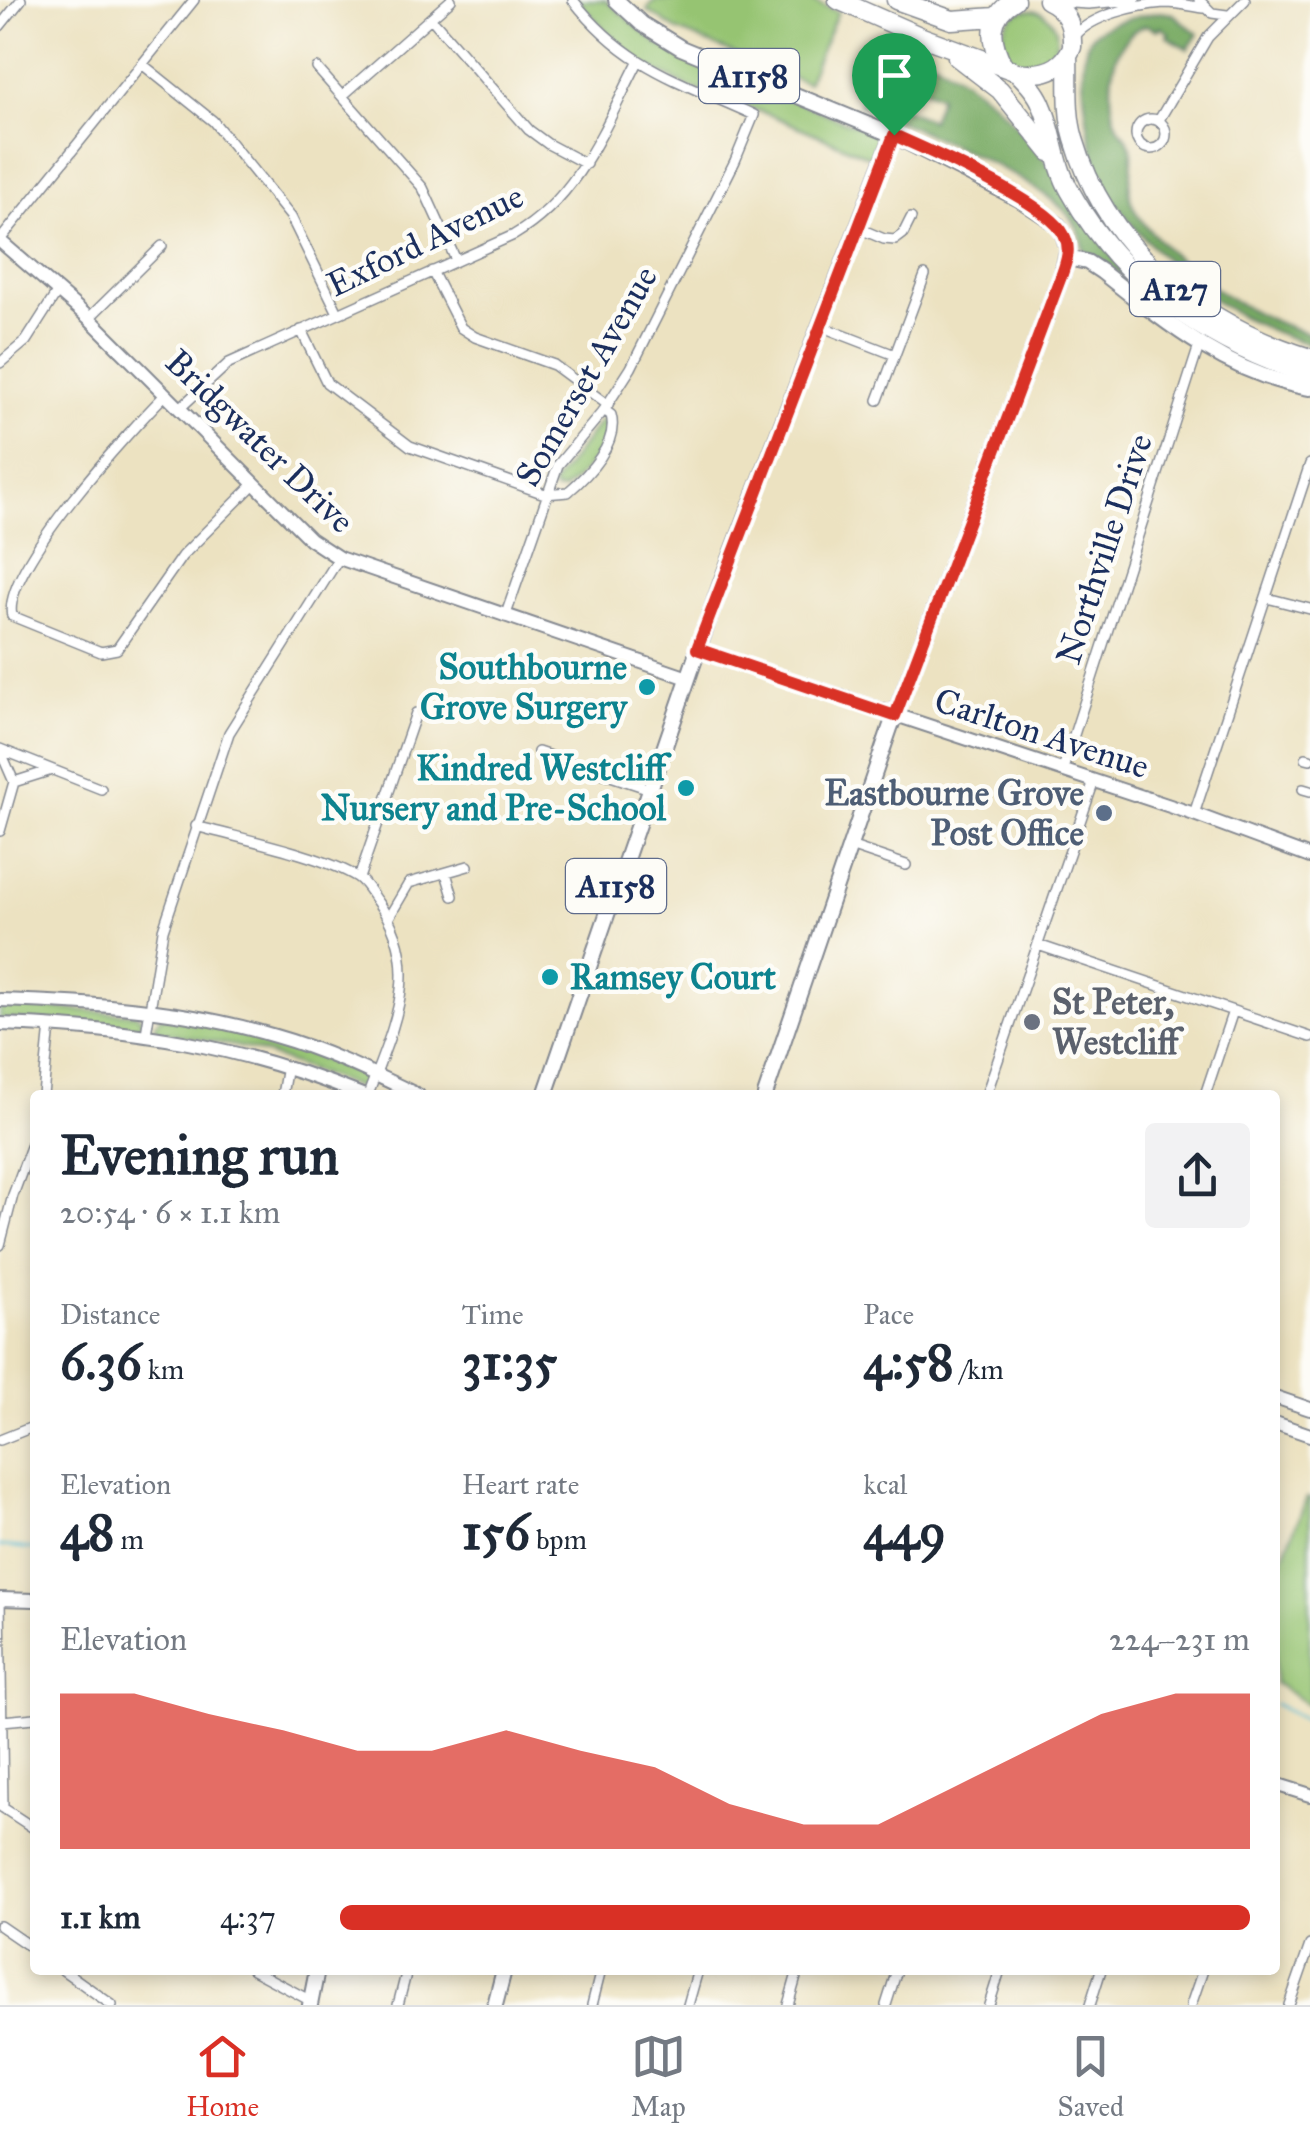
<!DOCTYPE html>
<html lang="en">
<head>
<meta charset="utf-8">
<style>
	body { margin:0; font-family:"IM FELL Great Primer",serif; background:#f2f2f3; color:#1f2937; height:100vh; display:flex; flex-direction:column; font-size:38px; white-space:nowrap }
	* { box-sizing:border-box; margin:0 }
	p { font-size:32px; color:#747a83 }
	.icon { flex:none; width:55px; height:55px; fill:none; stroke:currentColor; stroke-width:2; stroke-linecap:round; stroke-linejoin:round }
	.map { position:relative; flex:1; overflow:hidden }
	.details { position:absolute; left:30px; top:1090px; width:1250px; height:885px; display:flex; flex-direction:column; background:#fff; border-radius:10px; box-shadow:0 5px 15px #0003 }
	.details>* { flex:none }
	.pin { position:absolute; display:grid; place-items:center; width:85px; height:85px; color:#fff; margin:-102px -42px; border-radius:50% 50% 50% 0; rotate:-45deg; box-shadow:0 0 10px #0007 }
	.pin .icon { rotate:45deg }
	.round { display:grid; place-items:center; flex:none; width:105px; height:105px; border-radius:10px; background:#f2f2f3 }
	.headline { display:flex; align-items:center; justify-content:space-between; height:170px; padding:0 30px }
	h1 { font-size:55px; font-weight:800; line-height:75px }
	.metrics { display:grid; grid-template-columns:repeat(3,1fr); gap:15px; height:170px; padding:10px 30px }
	.metrics div { display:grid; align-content:center }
	.metrics b { font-size:50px; font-weight:800 }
	.metrics small { font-size:28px; font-weight:400 }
	.metrics p { font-size:28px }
	.chart { height:280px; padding:20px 30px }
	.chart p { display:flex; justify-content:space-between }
	.chart svg { width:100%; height:180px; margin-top:10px; fill:#d93025; opacity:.7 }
	ul { padding:0 30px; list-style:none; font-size:32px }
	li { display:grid; grid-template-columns:160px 120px 1fr; align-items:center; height:75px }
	li i { height:25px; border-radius:12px; background:#d93025 }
	.menu { display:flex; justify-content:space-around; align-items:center; height:140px; border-top:2px solid #e0e1e3; background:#fff; font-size:28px; color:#747a83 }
	.menu a { display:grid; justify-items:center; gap:5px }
	.menu .current { color:#d93025 }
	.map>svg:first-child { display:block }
</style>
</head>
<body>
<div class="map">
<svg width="1310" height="2005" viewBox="0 0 1310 2005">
	<rect width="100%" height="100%" fill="#fdfcf7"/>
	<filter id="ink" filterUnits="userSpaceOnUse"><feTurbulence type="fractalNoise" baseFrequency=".01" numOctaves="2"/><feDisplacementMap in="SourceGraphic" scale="20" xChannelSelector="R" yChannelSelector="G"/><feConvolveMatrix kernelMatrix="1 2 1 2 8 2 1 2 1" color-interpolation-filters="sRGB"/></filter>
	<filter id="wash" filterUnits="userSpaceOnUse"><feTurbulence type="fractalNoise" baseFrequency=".0048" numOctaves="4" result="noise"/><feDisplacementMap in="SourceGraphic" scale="40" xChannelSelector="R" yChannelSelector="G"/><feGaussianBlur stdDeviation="2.25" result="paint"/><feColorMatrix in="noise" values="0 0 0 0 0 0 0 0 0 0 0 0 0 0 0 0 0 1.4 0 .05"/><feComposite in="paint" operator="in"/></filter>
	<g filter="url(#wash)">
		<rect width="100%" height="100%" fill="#ece2c1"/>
		<path fill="#96c472" stroke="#587a68" stroke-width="2.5" d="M576,0H605L659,45L878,135L882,140L874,159L773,116L691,88L635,60Z
			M654,0H809L838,12L807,83L678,31L647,10Z
			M1003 37a27 27 0 1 1 54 0a27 27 0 1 1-54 0Z
			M608,419C611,448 584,473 563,491L554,490L552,486L601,420Z
			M0,1005L135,1014L142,1019L139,1027L134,1028L0,1019Z
			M161,1016L261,1036L368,1075L369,1081L364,1088H359L255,1050L158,1031L155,1025Z
			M1307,1498L1310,1499V1706L1275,1683V1577Z"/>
		<path fill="#78aa64" stroke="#4a6c61" stroke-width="2.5" d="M1160,12L1173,14L1198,34L1188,49L1167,36L1169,33L1160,27L1157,30L1146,25C1110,36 1104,95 1118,126C1123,135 1131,141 1132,153C1133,187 1120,194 1145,225C1188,277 1246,315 1310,334V344C1245,325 1195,293 1149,243C1134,227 1117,208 1107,189C1092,160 1087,124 1084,92C1082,77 1082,43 1094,33C1110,21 1141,16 1160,12Z
			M924,54C947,69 973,84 994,103C1046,152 1085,216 1126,275L1125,277L1083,250C1082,236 1078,225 1068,214C1031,174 912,127 859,105L865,92L931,120L940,96L912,84Z"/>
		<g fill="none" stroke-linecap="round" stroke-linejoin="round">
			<path stroke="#56bbd4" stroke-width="2.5" d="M0,1546L35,1549
				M1275,1704L1310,1723"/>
		</g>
	</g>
	<g filter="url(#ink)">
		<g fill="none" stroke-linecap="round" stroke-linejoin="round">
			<defs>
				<path id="street" d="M1199,0L1212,13L1227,15
					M1055,2L1088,4L1135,0
					M431,18L529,130L548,144L586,164
					M0,26L21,0
					M1075,36C1092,15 1137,5 1164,3C1177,3 1191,6 1204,8
					M142,64L213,121L291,217L338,313
					M317,68L423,188L456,260
					M342,96L451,0
					M1136 134a15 15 0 1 1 30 0a15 15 0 1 1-30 0Z
					M1159,120L1208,37L1245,0
					M858,228L884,239L895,240L903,234L911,218
					M0,240L194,0
					M432,271L461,328L475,337L554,365L608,405
					M89,318L162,246
					M820,326L895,355
					M301,330L327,383L410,446L545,494L568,492C588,475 619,443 611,415L604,410
					M0,363L26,341L58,291
					M166,394C133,427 0,570 12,616L101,652L117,649L182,556L254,484
					M878,400L925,275
					M180,408L229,363L514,235C579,197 605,126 638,62
					M1267,598L1310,609
					M505,617L558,465L604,410L631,368L735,161L754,115C680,81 626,68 573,0
					M0,749L101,789
					M0,750L14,782
					M538,752L650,789
					M1306,758L1310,759
					M1063,769L1199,346
					M1303,789L1310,791
					M1194,814L1310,464
					M196,826C238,838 322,855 357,877C365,882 371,893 376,900C426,965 393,1027 368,1095
					M0,831L14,782L52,770
					M850,846L906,865
					M446,873L453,896
					M359,878L416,713
					M389,917L409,883L468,866
					M1038,945L1310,1037
					M146,1034L163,930L229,733L339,558
					M43,1095L50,1026
					M282,1095L287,1066
					M986,1095L1094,781
					M1205,1095L1233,1011
					M0,1245L13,1195L35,1136
					M0,1440L35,1426
					M0,1599L3,1808
					M2,1721L35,1718
					M0,1806L35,1829
					M0,1926L35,1950
					M63,1970L112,2005
					M253,1970L311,2001
					M398,2005L407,1970
					M592,2005L601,1970
					M688,2005L698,1970
					M788,2005L798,1970
					M886,2005L897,1970
					M989,2005L1000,1970
					M1090,2005L1101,1970
					M1191,2005L1203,1970
					M1289,2005L1310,1945"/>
				<path id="secondary" d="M0,241L89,318L310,539L339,558L688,678
					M697,649L1194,814L1310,857
					M0,1000C93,1003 186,1009 275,1036C325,1050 372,1073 418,1095
					M0,1024C132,1028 239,1045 362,1095
					M1275,1397L1310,1409
					M1275,1423L1310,1435
					M0,1599L35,1600
					M1275,1784L1310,1795"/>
				<path id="primary" d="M616,0L642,24L681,48L893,135L1019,199L1057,224L1063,233L1068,249L1062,274L890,728L765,1095
					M1067,258L1087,262L1102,272C1165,322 1229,375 1310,388
					M545,1095L722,580L893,135
					M310,2005L317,1970
					M495,2005L504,1970"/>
				<path id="highway" d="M838,0L922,37L1017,72C1041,76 1062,71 1072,47C1073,26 1067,9 1047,0
					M896,0L952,20L996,17
					M1068,55C1069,82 1066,112 1074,139C1106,250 1203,325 1310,358
					M957,57L1000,90L1050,152
					M1003,65C989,39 988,16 1015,0
					M1017,72C1026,81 1036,91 1041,103C1054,131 1054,163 1070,191C1121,284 1211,344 1310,375"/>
			</defs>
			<use href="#street" stroke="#848890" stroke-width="12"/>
			<use href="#secondary" stroke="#848890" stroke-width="16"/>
			<use href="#primary" stroke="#848890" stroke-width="18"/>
			<use href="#highway" stroke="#848890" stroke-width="21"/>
			<use href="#street" stroke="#fff" stroke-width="9"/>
			<use href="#secondary" stroke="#fff" stroke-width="12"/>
			<use href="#primary" stroke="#fff" stroke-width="14"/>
			<use href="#highway" stroke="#fff" stroke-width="18"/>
		</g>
	</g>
	<g fill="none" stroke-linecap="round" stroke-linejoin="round" filter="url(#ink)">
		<defs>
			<path id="route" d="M894,135C930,151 1048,202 1064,235C1071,248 1067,260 1062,274L895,716L697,649Z"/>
		</defs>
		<use href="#route" stroke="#fff" stroke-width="20"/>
		<use href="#route" stroke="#d93025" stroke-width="12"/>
	</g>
	<g fill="#0f9aa8" stroke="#fdfcf7" stroke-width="4">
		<circle cx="647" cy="687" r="10"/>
		<circle cx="686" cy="788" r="10"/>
		<circle cx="550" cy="977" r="10"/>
	</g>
	<circle fill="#5c6f8a" stroke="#fdfcf7" stroke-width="4" cx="1104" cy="813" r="10"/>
	<circle fill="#6b7280" stroke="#fdfcf7" stroke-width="4" cx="1032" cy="1022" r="10"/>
	<g text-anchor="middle" stroke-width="9" stroke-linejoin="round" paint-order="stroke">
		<g fill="#fdfcf7" stroke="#5f6c8c" stroke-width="2.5">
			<rect x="699" y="49" width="100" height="54" rx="8"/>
			<rect x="1130" y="262" width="90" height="54" rx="8"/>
			<rect x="566" y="859" width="100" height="54" rx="8"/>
		</g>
		<g font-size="32" font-weight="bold" fill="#1b2f5e">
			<text x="749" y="87">A1158</text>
			<text x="1175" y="300">A127</text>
			<text x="616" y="897">A1158</text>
		</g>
		<g font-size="35" fill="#1b2f5e" stroke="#fdfcf7">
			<text transform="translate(425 240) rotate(-26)" y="12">Exford Avenue</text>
			<text transform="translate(586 376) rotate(-60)" y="12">Somerset Avenue</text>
			<text transform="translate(260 441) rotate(44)" y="12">Bridgwater Drive</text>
			<text transform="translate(1104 549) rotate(-72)" y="12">Northville Drive</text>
			<text transform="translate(1042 733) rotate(18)" y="12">Carlton Avenue</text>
		</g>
		<g font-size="35" font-weight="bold" fill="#0d838f" stroke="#fdfcf7" text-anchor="end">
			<text x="627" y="679">Southbourne<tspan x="627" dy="40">Grove Surgery</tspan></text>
			<text x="666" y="780">Kindred Westcliff<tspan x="666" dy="40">Nursery and Pre-School</tspan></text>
			<text x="570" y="989" text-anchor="start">Ramsey Court</text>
		</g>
		<g font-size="35" font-weight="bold" fill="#4e5e75" stroke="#fdfcf7" text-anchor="end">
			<text x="1084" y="805">Eastbourne Grove<tspan x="1084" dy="40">Post Office</tspan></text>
		</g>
		<g font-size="35" font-weight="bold" fill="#5b616d" stroke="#fdfcf7" text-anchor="start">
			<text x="1052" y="1014">St Peter,<tspan x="1052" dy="40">Westcliff</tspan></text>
		</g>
	</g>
</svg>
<div class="pin" style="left:894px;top:135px;background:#1e9e55"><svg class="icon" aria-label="arrive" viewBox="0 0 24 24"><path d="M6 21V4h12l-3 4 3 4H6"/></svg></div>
<section class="details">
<div class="headline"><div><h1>Evening run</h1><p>20:54 · 6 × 1.1 km</p></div><a class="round"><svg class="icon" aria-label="share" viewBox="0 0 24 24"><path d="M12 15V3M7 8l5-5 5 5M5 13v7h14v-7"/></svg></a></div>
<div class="metrics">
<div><p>Distance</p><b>6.36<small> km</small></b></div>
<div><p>Time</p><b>31:35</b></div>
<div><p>Pace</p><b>4:58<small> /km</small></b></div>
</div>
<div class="metrics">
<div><p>Elevation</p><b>48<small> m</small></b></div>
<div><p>Heart rate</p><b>156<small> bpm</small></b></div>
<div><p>kcal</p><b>449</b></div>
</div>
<div class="chart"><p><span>Elevation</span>224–231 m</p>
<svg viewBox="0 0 160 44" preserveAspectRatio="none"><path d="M0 44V6L10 6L20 11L30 15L40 20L50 20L60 15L70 20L80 24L90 33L100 38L110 38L120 29L130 20L140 11L150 6L160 6V44z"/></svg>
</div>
<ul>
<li><b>1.1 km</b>4:37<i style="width:100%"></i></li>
</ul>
</section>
</div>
<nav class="menu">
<a class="current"><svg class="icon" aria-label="home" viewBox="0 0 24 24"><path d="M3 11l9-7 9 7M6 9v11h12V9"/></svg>Home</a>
<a><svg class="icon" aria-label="map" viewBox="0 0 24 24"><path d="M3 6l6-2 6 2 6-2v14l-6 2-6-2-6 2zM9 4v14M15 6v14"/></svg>Map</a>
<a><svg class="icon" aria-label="saved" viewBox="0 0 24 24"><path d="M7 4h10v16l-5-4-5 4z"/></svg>Saved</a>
</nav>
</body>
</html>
